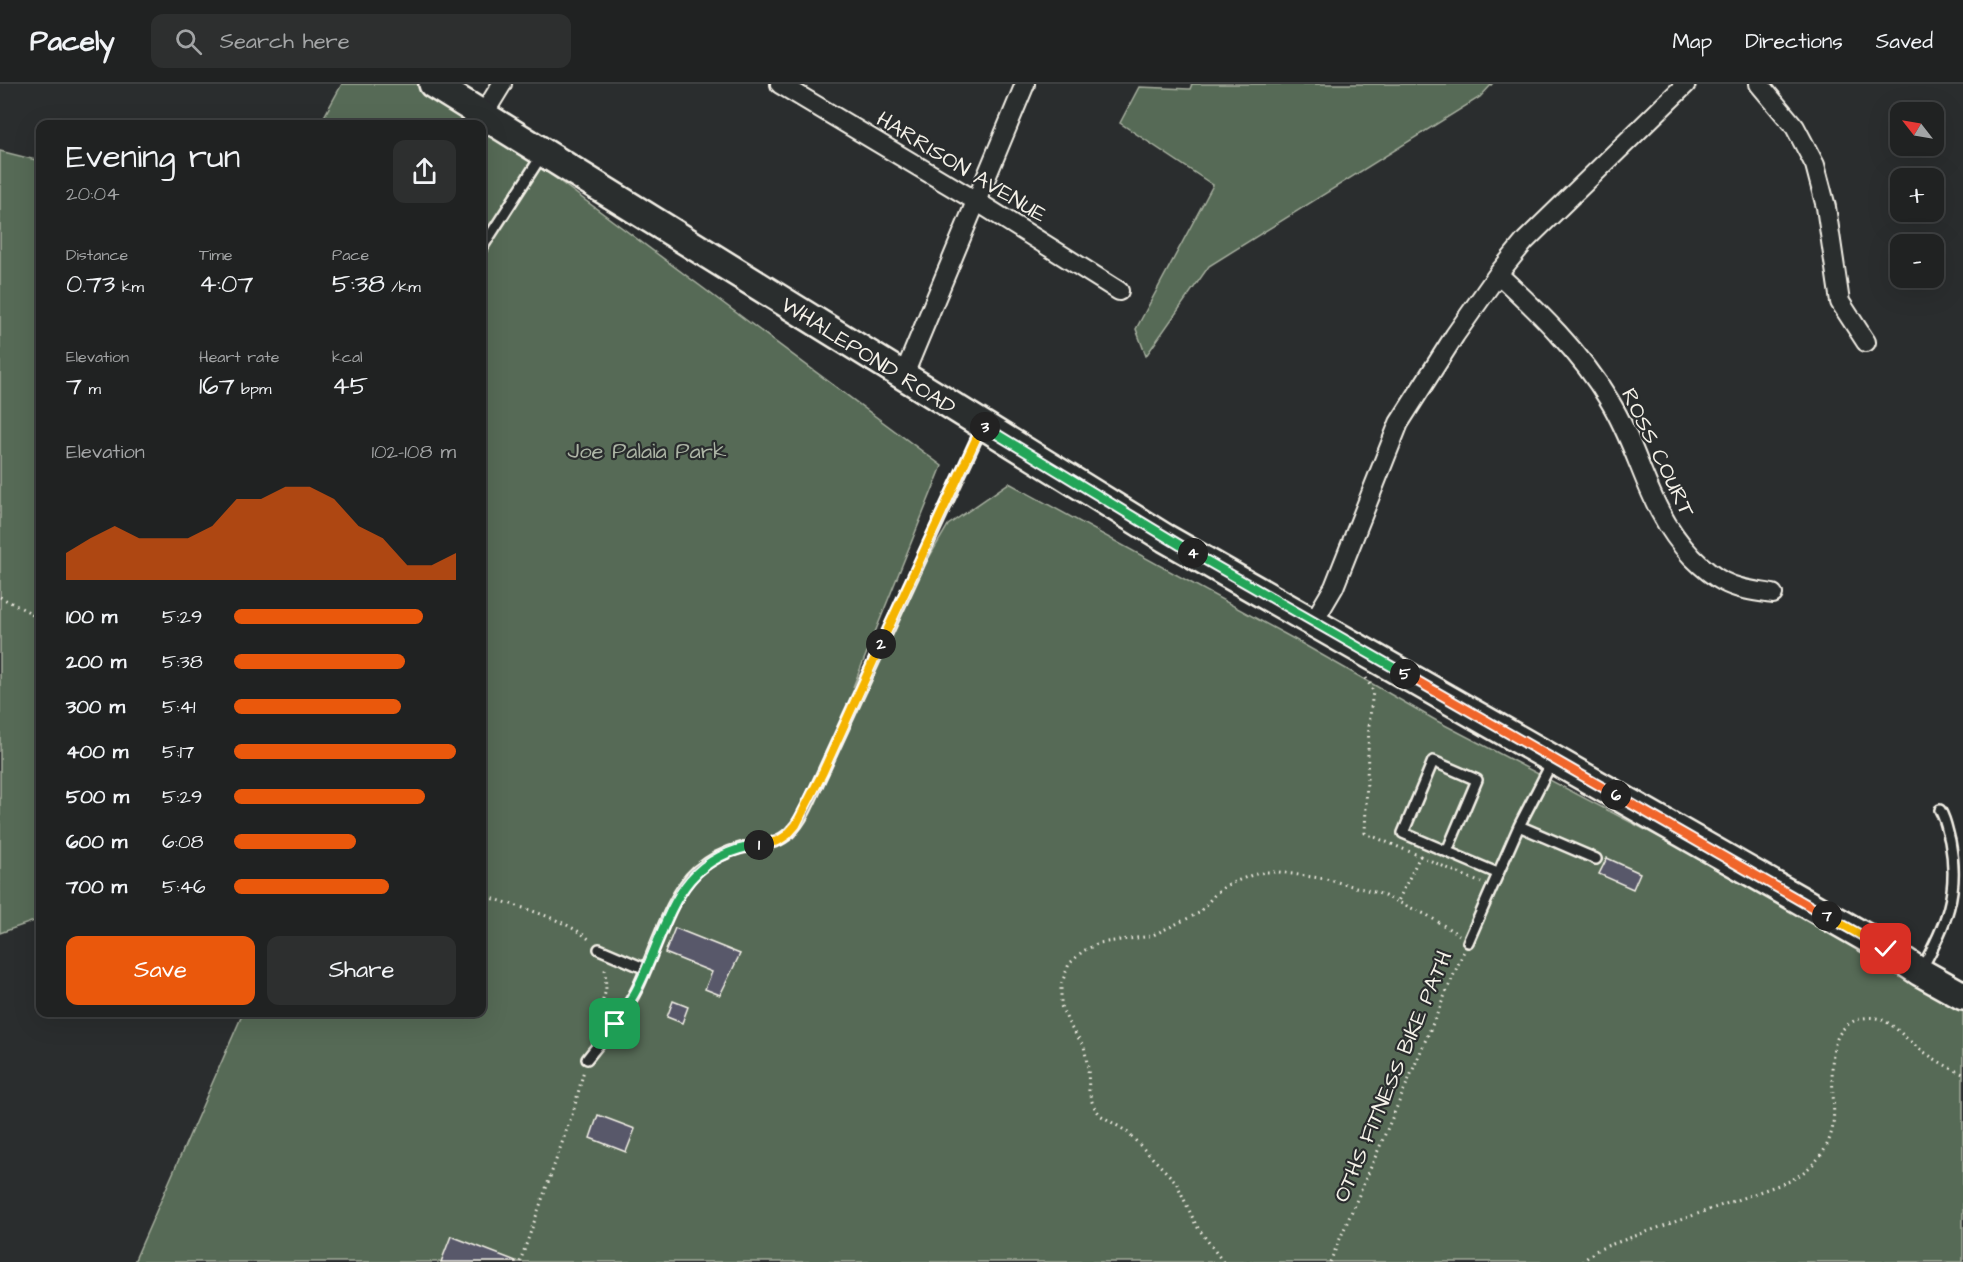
<!DOCTYPE html>
<html lang="en">
<head>
<meta charset="utf-8">
<style>
	body { margin:0; font-family:"Architects Daughter",sans-serif; background:#2d2f2f; color:#f1f3f6; height:100vh; display:flex; flex-direction:column; font-size:22px; white-space:nowrap }
	* { box-sizing:border-box; margin:0 }
	p { font-size:20px; color:#a2a4a5 }
	.icon { flex:none; width:33px; height:33px; fill:none; stroke:currentColor; stroke-width:2; stroke-linecap:round; stroke-linejoin:round }
	.map { position:relative; flex:1; overflow:hidden }
	.panel { position:absolute; left:36px; top:36px; width:450px; height:897px; display:flex; flex-direction:column; background:#202222; border-radius:12px; box-shadow:0 6px 24px #0002,0 0 0 2px #3d3f40 }
	.panel>* { flex:none }
	.needle { width:39px; rotate:301deg }
	.buttons { position:absolute; left:1890px; top:18px; display:grid; gap:12px }
	.buttons a { display:grid; place-items:center; width:54px; height:54px; border-radius:12px; background:#202222; box-shadow:0 6px 24px #0002,0 0 0 2px #3d3f40; font-size:30px }
	.pin { position:absolute; display:grid; place-items:center; width:51px; height:51px; color:#fff; margin:-26px; border-radius:12px; box-shadow:0 3px 9px #0006 }
	.km { position:absolute; width:30px; height:30px; margin:-15px; border-radius:50%; background:#222; color:#fff; font-size:16px; line-height:30px; text-align:center }
	.round { display:grid; place-items:center; flex:none; width:63px; height:63px; border-radius:12px; background:#2d2f2f }
	.overview { display:flex; align-items:center; justify-content:space-between; height:102px; padding:0 30px }
	h1 { font-size:33px; font-weight:600; line-height:45px }
	.stats { display:grid; grid-template-columns:repeat(3,1fr); gap:9px; height:102px; padding:6px 30px }
	.stats div { display:grid; align-content:center }
	.stats b { font-size:26px; font-weight:600 }
	.stats small { font-size:16px; font-weight:400 }
	.stats p { font-size:16px }
	.chart { height:168px; padding:12px 30px }
	.chart p { display:flex; justify-content:space-between }
	.chart svg { width:100%; height:108px; margin-top:6px; fill:#ea580c; opacity:.7 }
	.cta { display:flex; gap:12px; margin-top:auto; padding:12px 30px }
	.cta a { flex:1; height:69px; border-radius:12px; background:#ea580c; color:#fff; font-size:24px; font-weight:600; line-height:69px; text-align:center }
	.cta a+a { background:#2d2f2f; color:#f1f3f6 }
	ul { padding:0 30px; list-style:none; font-size:20px }
	li { display:grid; grid-template-columns:96px 72px 1fr; align-items:center; height:45px }
	li i { height:15px; border-radius:8px; background:#ea580c }
	header { display:flex; align-items:center; gap:36px; box-sizing:border-box; height:84px; padding:0 30px; background:#202222; border-bottom:2px solid #3d3f40 }
	header strong { font-size:28px }
	nav { display:flex; gap:33px; margin-inline-start:auto; font-size:21px }
	.search { width:420px; height:54px; background:#2d2f2f; display:flex; align-items:center; gap:15px; box-sizing:border-box; padding:0 21px; border-radius:12px; color:#a2a4a5; font-size:22px }
	.map>svg:first-child { display:block }
</style>
</head>
<body>
<header>
<strong>Pacely</strong>
<div class="search"><svg class="icon" aria-label="search" viewBox="0 0 24 24"><circle cx="10" cy="10" r="6"/><path d="M15 15l6 6"/></svg>Search here</div>
<nav><a>Map</a><a>Directions</a><a>Saved</a></nav>
</header>
<div class="map">
<svg width="1963" height="1178" viewBox="0 0 1963 1178">
	<rect width="100%" height="100%" fill="#2a2d2e"/>
	<filter id="ink" filterUnits="userSpaceOnUse"><feTurbulence type="fractalNoise" baseFrequency=".0167" numOctaves="2"/><feDisplacementMap in="SourceGraphic" scale="12" xChannelSelector="R" yChannelSelector="G"/><feConvolveMatrix kernelMatrix="1 2 1 2 8 2 1 2 1" color-interpolation-filters="sRGB"/></filter>
	<g filter="url(#ink)">
		<path fill="#576b56" stroke="#a6ae9f" stroke-width="1.5" d="M342,0H429L942,382L853,603L948,441L1009,399L1294,555L1437,637L1963,912V1178H134L243,929L482,928V40H320Z
			M1192,0H1492L1480,13L1209,182L1146,272L1136,245L1213,101L1120,39L1139,3L1190,5Z
			M0,67L40,77V835L0,849Z"/>
		<path fill="#59596b" stroke="#f4f1e8" stroke-width="1.5" d="M1607,774L1640,789L1633,805L1599,790Z
			M675,844L740,870L720,911L705,905L712,888L665,869Z
			M673,917L688,923L682,939L667,933Z
			M598,1031L635,1045L626,1068L590,1054Z
			M451,1152L516,1177V1178H441Z"/>
		<g fill="none" stroke-linecap="round" stroke-linejoin="round">
			<defs>
				<path id="lane" d="M482,164L542,71
					M1519,742L1596,775
					M1447,767L1477,696L1433,677L1403,749L1497,789
					M1468,858L1519,742L1552,678
					M599,865L646,885
					M1921,886C1946,841 1960,809 1950,757C1947,746 1946,736 1940,726
					M587,975C604,953 625,930 637,905C654,871 670,811 697,787C710,776 725,768 741,764C758,760 776,762 789,749C804,735 813,709 822,690L982,343"/>
				<path id="street" d="M780,0L976,117L1119,207
					M1759,0L1795,43L1815,81L1826,123L1840,218L1866,258
					M483,31L502,0
					M1498,190C1538,227 1581,269 1609,316C1642,370 1646,424 1692,473C1701,482 1712,492 1724,498C1739,506 1756,507 1773,510
					M903,293L1025,0
					M1314,537L1334,503L1399,339L1455,251L1498,190L1525,157L1686,0"/>
				<path id="secondary" d="M433,0L1165,454L1886,865L1920,888L1963,912"/>
			</defs>
			<use href="#lane" stroke="#f4f1e8" stroke-width="14"/>
			<use href="#street" stroke="#f4f1e8" stroke-width="22"/>
			<use href="#secondary" stroke="#f4f1e8" stroke-width="32"/>
			<path stroke="#f4f1e8" stroke-width="3" stroke-dasharray="1.5 4.5" stroke-linecap="butt" d="M0,513L29,528L40,537
				M1366,594L1373,607L1369,641L1365,749L1420,772L1398,817
				M1420,772L1481,799
				M482,811C515,822 563,833 590,856
				M594,945L606,906L605,882
				M520,1178L574,1025L584,986
				M1223,1178L1196,1141L1176,1098L1126,1047L1100,1031L1093,1021L1089,1008L1088,984L1084,962L1070,942L1061,922V901L1069,880L1083,867L1099,859L1151,852L1199,829L1216,809L1227,801L1252,791L1265,788H1279L1326,795L1378,809L1427,831L1459,851
				M1330,1178L1464,867
				M1582,1178L1595,1167L1607,1162L1790,1097C1809,1086 1825,1072 1831,1050C1841,1017 1817,957 1852,938C1861,933 1873,932 1883,936C1894,941 1902,951 1912,959C1927,971 1945,982 1963,990"/>
			<use href="#lane" stroke="#2a2d2e" stroke-width="9"/>
			<use href="#street" stroke="#2a2d2e" stroke-width="18"/>
			<use href="#secondary" stroke="#2a2d2e" stroke-width="27"/>
		</g>
	</g>
	<g fill="none" stroke-linecap="round" stroke-linejoin="round" filter="url(#ink)">
		<defs>
			<path id="split-1" d="M615,940C622,929 631,917 637,905C670,840 673,773 759,761"/>
			<path id="split-2" d="M759,761L778,757L787,751L796,741L822,690L881,560"/>
			<path id="split-3" d="M881,560L976,355L983,341L985,343"/>
			<path id="split-4" d="M985,343L1193,469"/>
			<path id="split-5" d="M1193,469L1405,590"/>
			<path id="split-6" d="M1405,590L1616,711"/>
			<path id="split-7" d="M1616,711L1827,832"/>
			<path id="split-8" d="M1827,832L1886,865"/>
		</defs>
		<use href="#split-1" stroke="#fff" stroke-width="12"/>
		<use href="#split-2" stroke="#fff" stroke-width="12"/>
		<use href="#split-3" stroke="#fff" stroke-width="12"/>
		<use href="#split-4" stroke="#fff" stroke-width="12"/>
		<use href="#split-5" stroke="#fff" stroke-width="12"/>
		<use href="#split-6" stroke="#fff" stroke-width="12"/>
		<use href="#split-7" stroke="#fff" stroke-width="12"/>
		<use href="#split-8" stroke="#fff" stroke-width="12"/>
		<use href="#split-1" stroke="#22a559" stroke-width="8"/>
		<use href="#split-2" stroke="#f5b400" stroke-width="8"/>
		<use href="#split-3" stroke="#f5b400" stroke-width="8"/>
		<use href="#split-4" stroke="#22a559" stroke-width="8"/>
		<use href="#split-5" stroke="#22a559" stroke-width="8"/>
		<use href="#split-6" stroke="#f0652b" stroke-width="8"/>
		<use href="#split-7" stroke="#f0652b" stroke-width="8"/>
		<use href="#split-8" stroke="#f5b400" stroke-width="8"/>
	</g>
	<g text-anchor="middle" stroke-width="4.5" stroke-linejoin="round" paint-order="stroke">
		<g font-size="22" fill="#f4f1e8" stroke="#2a2d2e">
			<text transform="translate(962 82) rotate(31)" y="8">HARRISON AVENUE</text>
			<text transform="translate(869 271) rotate(32)" y="8">WHALEPOND ROAD</text>
			<text transform="translate(1659 368) rotate(64)" y="8">ROSS COURT</text>
			<text transform="translate(1392 992) rotate(-67)" y="8">OTHS FITNESS BIKE PATH</text>
		</g>
		<g font-size="22" fill="#adb5a6" stroke="#2a2d2e">
			<text x="647" y="374">Joe Palaia Park</text>
		</g>
	</g>
</svg>
<div class="buttons">
<a><svg class="needle" viewBox="-14 -14 28 28"><path d="M0-13l5 13h-10z" fill="#e53935"/><path d="M0 13l5-13h-10z" fill="#a2a4a5"/></svg></a>
<a>+</a>
<a>−</a>
</div>
<div class="pin" style="left:615px;top:940px;background:#1e9e55"><svg class="icon" aria-label="arrive" viewBox="0 0 24 24"><path d="M6 21V4h12l-3 4 3 4H6"/></svg></div>
<div class="pin" style="left:1886px;top:865px;background:#d93025"><svg class="icon" aria-label="check" viewBox="0 0 24 24"><path d="M5 12l5 5 9-10"/></svg></div>
<b class="km" style="left:759px;top:761px">1</b>
<b class="km" style="left:881px;top:560px">2</b>
<b class="km" style="left:985px;top:343px">3</b>
<b class="km" style="left:1193px;top:469px">4</b>
<b class="km" style="left:1405px;top:590px">5</b>
<b class="km" style="left:1616px;top:711px">6</b>
<b class="km" style="left:1827px;top:832px">7</b>
<section class="panel">
<div class="overview"><div><h1>Evening run</h1><p>20:04</p></div><a class="round"><svg class="icon" aria-label="share" viewBox="0 0 24 24"><path d="M12 15V3M7 8l5-5 5 5M5 13v7h14v-7"/></svg></a></div>
<div class="stats">
<div><p>Distance</p><b>0.73<small> km</small></b></div>
<div><p>Time</p><b>4:07</b></div>
<div><p>Pace</p><b>5:38<small> /km</small></b></div>
</div>
<div class="stats">
<div><p>Elevation</p><b>7<small> m</small></b></div>
<div><p>Heart rate</p><b>167<small> bpm</small></b></div>
<div><p>kcal</p><b>45</b></div>
</div>
<div class="chart"><p><span>Elevation</span>102–108 m</p>
<svg viewBox="0 0 160 44" preserveAspectRatio="none"><path d="M0 44V33L10 27L20 22L30 27L40 27L50 27L60 22L70 11L80 11L90 6L100 6L110 11L120 22L130 27L140 38L150 38L160 33V44z"/></svg>
</div>
<ul>
<li><b>100 m</b>5:29<i style="width:85%"></i></li>
<li><b>200 m</b>5:38<i style="width:77%"></i></li>
<li><b>300 m</b>5:41<i style="width:75%"></i></li>
<li><b>400 m</b>5:17<i style="width:100%"></i></li>
<li><b>500 m</b>5:29<i style="width:86%"></i></li>
<li><b>600 m</b>6:08<i style="width:55%"></i></li>
<li><b>700 m</b>5:46<i style="width:70%"></i></li>
</ul>
<div class="cta"><a>Save</a><a>Share</a></div>
</section>
</div>
</body>
</html>
